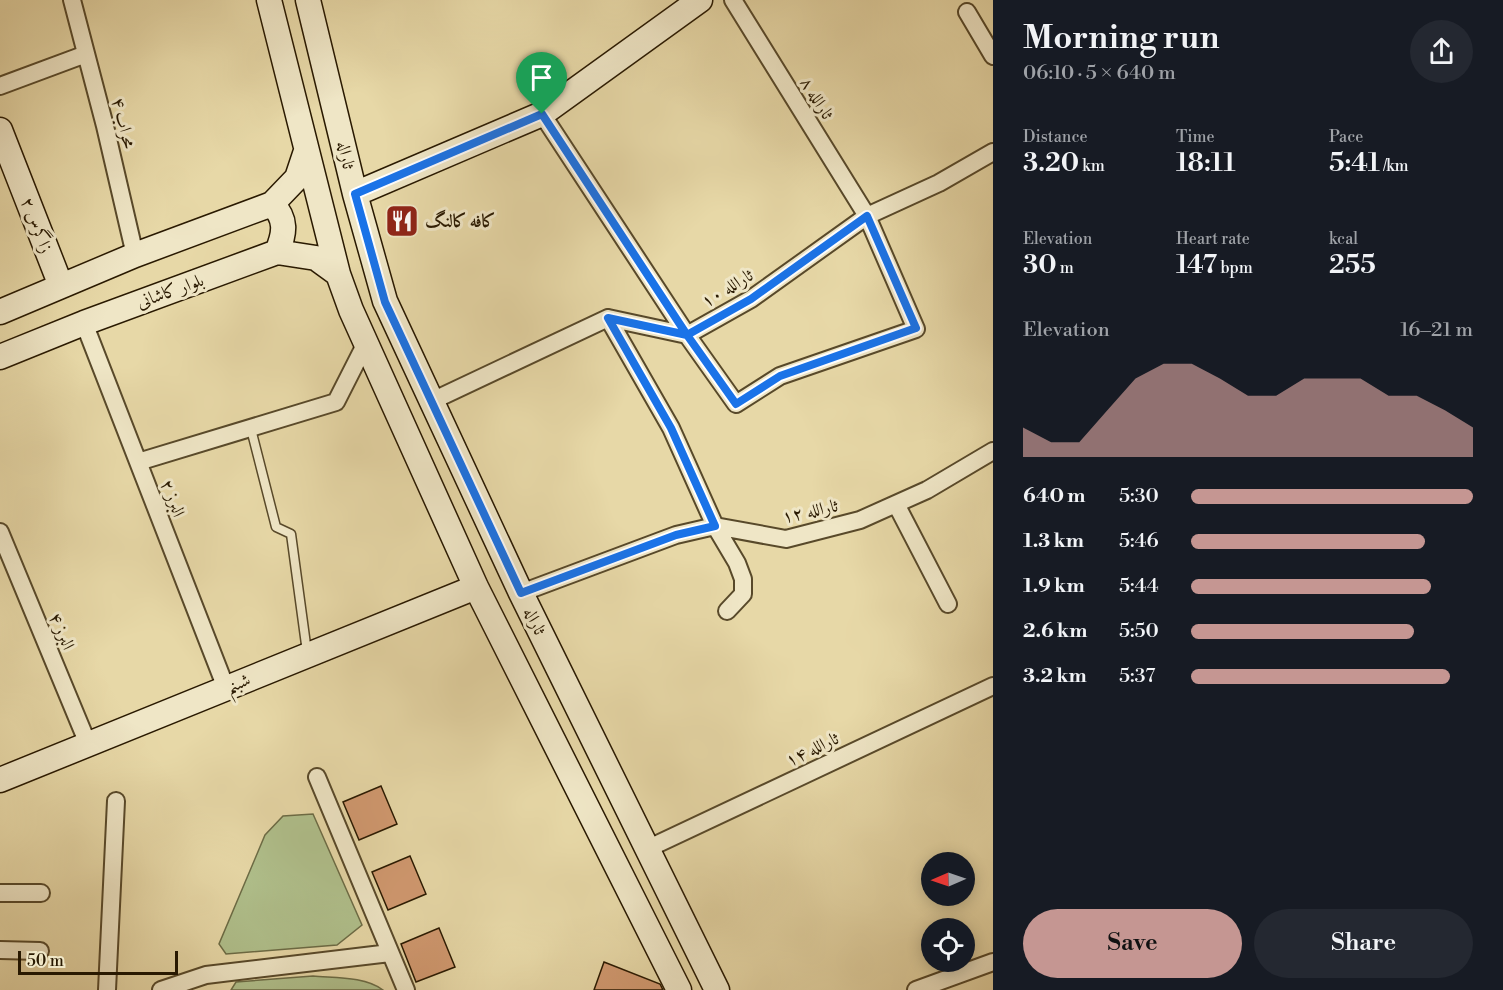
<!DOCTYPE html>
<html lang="en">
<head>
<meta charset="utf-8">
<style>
	body { margin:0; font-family:"Libre Bodoni",Amiri,serif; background:#242831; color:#f1f3f6; height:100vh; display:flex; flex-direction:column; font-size:22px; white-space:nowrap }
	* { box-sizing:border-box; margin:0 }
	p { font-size:20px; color:#9ea1a6 }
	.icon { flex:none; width:33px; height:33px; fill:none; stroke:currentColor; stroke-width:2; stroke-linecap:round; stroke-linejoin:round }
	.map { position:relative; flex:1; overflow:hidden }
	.details { display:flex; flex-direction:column; background:#171b24; width:510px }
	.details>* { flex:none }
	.needle { width:39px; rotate:268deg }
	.controls { position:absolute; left:921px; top:852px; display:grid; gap:12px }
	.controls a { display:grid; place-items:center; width:54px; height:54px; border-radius:50%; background:#171b24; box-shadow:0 3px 15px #0003; font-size:30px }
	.scale { position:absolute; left:18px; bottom:15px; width:160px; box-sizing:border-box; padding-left:6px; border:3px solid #291901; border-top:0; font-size:16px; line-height:21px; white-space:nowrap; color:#291901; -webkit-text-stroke:4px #efe6c6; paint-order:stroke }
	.pin { position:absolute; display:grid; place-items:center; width:51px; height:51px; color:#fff; margin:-62px -26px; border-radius:50% 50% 50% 0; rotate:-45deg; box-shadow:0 0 6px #0007 }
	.pin .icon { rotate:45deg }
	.round { display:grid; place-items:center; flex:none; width:63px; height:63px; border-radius:32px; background:#242831 }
	.overview { display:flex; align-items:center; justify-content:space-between; height:102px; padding:0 30px }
	h1 { font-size:33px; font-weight:600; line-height:45px }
	.metrics { display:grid; grid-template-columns:repeat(3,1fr); gap:9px; height:102px; padding:6px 30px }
	.metrics div { display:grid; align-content:center }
	.metrics b { font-size:26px; font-weight:600 }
	.metrics small { font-size:16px; font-weight:400 }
	.metrics p { font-size:16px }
	.chart { height:168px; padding:12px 30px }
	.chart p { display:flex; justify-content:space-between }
	.chart svg { width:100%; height:108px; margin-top:6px; fill:#c59692; opacity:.7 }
	.primary-button { display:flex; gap:12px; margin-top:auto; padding:12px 30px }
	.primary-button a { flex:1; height:69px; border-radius:36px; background:#c59692; color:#111; font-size:24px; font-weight:600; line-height:69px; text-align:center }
	.primary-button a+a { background:#242831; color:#f1f3f6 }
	ul { padding:0 30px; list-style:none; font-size:20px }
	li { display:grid; grid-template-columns:96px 72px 1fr; align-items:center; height:45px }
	li i { height:15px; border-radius:8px; background:#c59692 }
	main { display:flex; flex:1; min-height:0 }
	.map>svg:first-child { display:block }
</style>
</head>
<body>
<main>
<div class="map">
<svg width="993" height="990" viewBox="0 0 993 990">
	<rect width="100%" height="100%" fill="#e7d8a7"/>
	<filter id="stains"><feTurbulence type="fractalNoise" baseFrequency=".00333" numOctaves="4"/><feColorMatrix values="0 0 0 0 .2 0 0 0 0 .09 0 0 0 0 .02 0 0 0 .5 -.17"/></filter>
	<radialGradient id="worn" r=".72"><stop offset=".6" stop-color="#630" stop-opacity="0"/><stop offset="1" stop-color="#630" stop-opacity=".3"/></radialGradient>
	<path fill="#b0c08c" stroke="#6c6c46" stroke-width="1.5" d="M313,814L362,925L337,945L226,954L219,944L265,835L283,816Z
		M313,976C334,978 365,976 383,990H231L236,982Z"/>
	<path fill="#d19970" stroke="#291901" stroke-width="1.5" d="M381,786L397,824L359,840L343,802Z
		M410,856L426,894L388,910L372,872Z
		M439,928L455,967L416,982L401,944Z
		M604,962L660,984L663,990H594Z"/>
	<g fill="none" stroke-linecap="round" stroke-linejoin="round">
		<defs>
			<path id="lane" d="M251,429L276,527L291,534L307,652"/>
			<path id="street" d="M72,0L105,126L135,255
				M967,12L993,56
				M0,86L86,54
				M542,114L687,335L736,404L780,376L916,329L867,216L733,0
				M608,318L671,428L715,526L737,563L743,579V594L727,611
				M84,323L226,688
				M432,401L608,318L687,335L751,299L867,216L939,183L993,152
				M138,462L336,402L366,343
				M896,504L948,604
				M0,532L88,744
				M521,593L676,535L715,526L786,539L860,520L927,490L993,451
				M317,777L406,990
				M649,848L993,686
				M0,893H41
				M0,950L40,951
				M107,990L116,801
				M161,990L206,975L390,953
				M916,990L993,962"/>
			<path id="secondary" d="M269,0L338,274L351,310L476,587L679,990
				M308,0L355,194L385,301L521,593L717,990
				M0,130L61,286
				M355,194L542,114L700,0
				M272,204C287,219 285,233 277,252
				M0,312L135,255L272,204L297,178L306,151
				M0,357L84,323L277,252L316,258L338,274
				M0,780L476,587"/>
		</defs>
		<use href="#lane" stroke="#58492a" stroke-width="11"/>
		<use href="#street" stroke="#58492a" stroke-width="20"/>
		<use href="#secondary" stroke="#291901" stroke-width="27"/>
		<use href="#lane" stroke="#efe6c6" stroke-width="8"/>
		<use href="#street" stroke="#efe6c6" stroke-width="16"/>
		<use href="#secondary" stroke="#efe6c6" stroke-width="24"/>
	</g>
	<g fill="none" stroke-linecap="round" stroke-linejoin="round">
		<defs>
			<path id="route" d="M542,114L355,194L385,302L521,593L676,535L715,526L671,428L608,318L687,335L751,299L867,216L916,328L780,376L736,404L687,335L542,114"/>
		</defs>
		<use href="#route" stroke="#fff" stroke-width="12"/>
		<use href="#route" stroke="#1a73e8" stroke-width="8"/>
	</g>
	<defs>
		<symbol id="restaurant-square" viewBox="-11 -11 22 22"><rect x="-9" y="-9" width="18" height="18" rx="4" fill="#8f2418" stroke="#efe6c6"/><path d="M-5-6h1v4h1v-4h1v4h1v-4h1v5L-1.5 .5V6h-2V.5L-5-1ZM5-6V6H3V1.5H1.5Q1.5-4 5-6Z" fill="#fff"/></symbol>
	</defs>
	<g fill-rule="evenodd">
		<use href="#restaurant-square" x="383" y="202" width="38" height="38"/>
	</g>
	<g text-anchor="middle" stroke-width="6" stroke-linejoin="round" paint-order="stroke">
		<g font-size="18" fill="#291901" stroke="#efe6c6">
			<text transform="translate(817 98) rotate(58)" y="6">ثارالله ۸</text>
			<text transform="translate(124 123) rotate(76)" y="6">محراب ۴</text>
			<text transform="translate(346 155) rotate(77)" y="6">ثاراله</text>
			<text transform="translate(37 225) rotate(69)" y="6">زاگرس ۲</text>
			<text transform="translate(727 288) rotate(-31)" y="6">ثارالله ۱۰</text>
			<text transform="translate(170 291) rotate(-20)" y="6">بلوار کاشانی</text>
			<text transform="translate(173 498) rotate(69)" y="6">البرز ۲</text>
			<text transform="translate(810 511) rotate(-12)" y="6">ثارالله ۱۲</text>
			<text transform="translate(535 621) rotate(64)" y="6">ثاراله</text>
			<text transform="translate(62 631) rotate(67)" y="6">البرز ۴</text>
			<text transform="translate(238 683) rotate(-22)" y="6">شبنم</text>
			<text transform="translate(812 749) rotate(-25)" y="6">ثارالله ۱۴</text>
		</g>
		<g font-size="18" font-weight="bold" fill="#291901" stroke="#efe6c6" text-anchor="start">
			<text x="425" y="227">کافه کالنگ</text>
		</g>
	</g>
	<rect width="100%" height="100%" filter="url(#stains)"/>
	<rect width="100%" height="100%" fill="url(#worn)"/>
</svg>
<div class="controls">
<a><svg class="needle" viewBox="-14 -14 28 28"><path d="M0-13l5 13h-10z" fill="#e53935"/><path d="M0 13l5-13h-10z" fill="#9ea1a6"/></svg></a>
<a><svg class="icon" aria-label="locate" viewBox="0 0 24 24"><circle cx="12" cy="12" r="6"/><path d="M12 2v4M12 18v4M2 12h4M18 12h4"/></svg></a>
</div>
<div class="scale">50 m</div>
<div class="pin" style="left:542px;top:114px;background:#1e9e55"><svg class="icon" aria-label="arrive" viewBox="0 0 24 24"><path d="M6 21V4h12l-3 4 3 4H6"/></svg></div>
</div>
<section class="details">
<div class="overview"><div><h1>Morning run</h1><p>06:10 · 5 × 640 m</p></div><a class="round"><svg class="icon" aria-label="share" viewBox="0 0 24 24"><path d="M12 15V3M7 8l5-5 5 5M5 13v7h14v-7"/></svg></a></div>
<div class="metrics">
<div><p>Distance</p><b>3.20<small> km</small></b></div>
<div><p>Time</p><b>18:11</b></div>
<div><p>Pace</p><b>5:41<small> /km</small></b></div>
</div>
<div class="metrics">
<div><p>Elevation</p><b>30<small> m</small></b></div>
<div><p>Heart rate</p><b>147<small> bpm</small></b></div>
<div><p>kcal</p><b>255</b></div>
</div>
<div class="chart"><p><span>Elevation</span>16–21 m</p>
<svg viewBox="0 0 160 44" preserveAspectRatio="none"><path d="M0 44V32L10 38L20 38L30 25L40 12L50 6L60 6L70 12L80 19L90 19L100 12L110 12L120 12L130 19L140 19L150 25L160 32V44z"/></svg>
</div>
<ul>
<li><b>640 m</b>5:30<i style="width:100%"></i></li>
<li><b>1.3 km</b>5:46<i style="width:83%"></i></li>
<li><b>1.9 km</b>5:44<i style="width:85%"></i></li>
<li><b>2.6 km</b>5:50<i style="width:79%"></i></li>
<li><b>3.2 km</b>5:37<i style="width:92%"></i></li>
</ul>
<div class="primary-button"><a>Save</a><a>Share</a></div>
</section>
</main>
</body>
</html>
